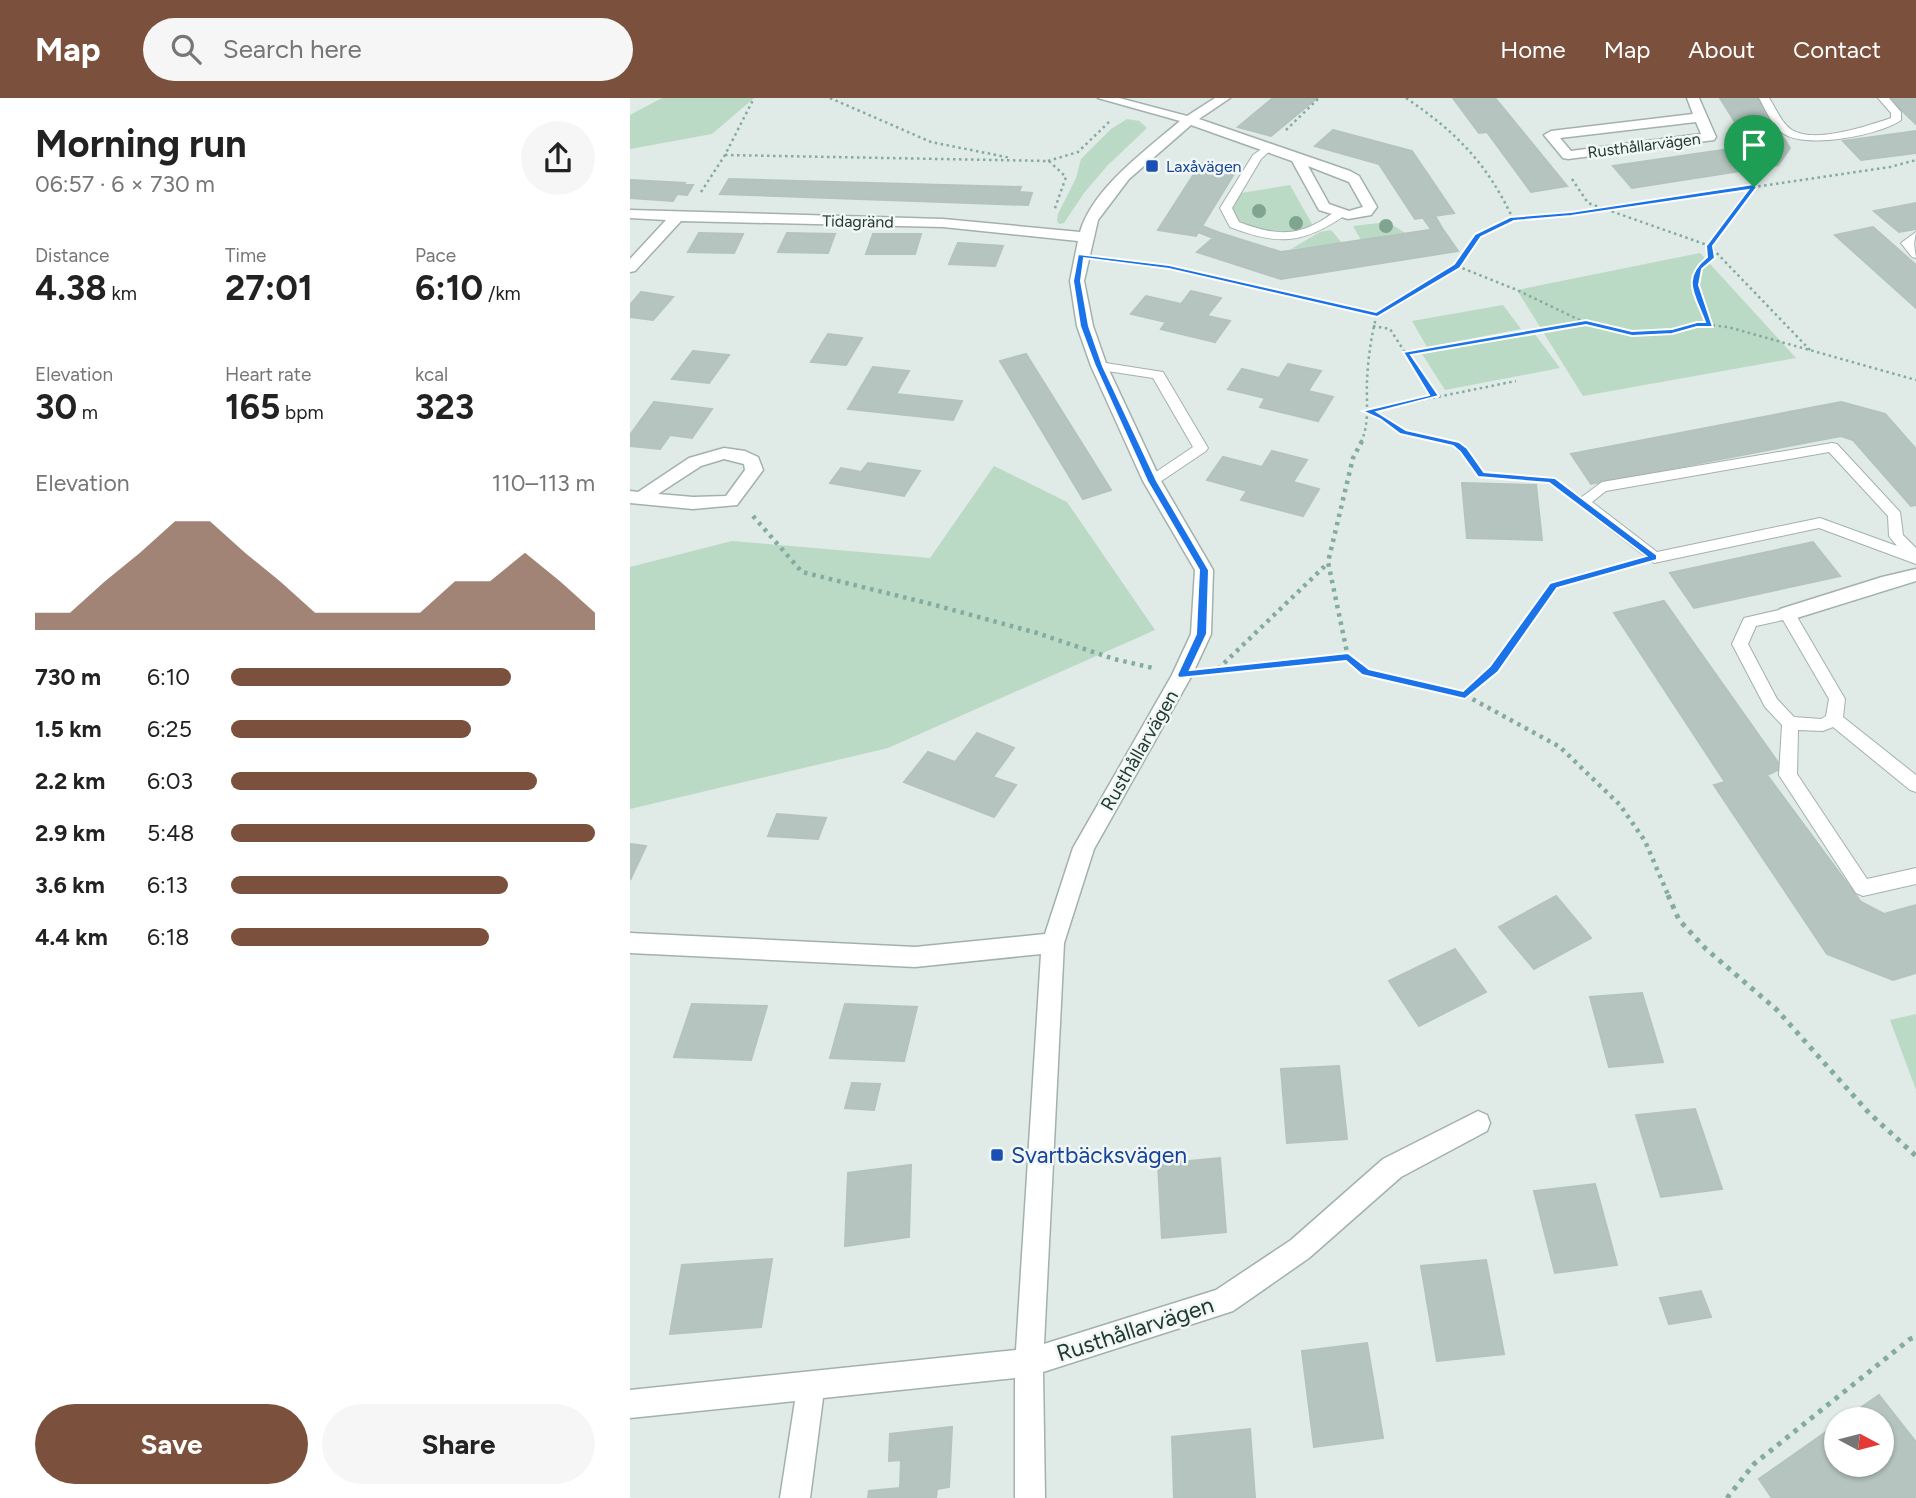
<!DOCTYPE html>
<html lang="en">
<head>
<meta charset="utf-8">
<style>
	body { margin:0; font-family:Figtree,sans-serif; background:#f6f6f6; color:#222; height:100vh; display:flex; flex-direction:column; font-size:26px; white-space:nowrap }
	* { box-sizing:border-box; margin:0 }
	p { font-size:23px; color:#767676 }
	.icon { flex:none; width:38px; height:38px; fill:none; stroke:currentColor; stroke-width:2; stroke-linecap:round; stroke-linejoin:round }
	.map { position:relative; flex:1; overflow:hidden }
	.side { display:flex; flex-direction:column; background:#fff; width:630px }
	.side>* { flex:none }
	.needle { width:46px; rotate:97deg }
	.tools { position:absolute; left:1194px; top:1309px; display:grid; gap:14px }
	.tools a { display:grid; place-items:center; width:70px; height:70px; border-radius:50%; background:#fff; box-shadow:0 2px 5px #0004; font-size:35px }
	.pin { position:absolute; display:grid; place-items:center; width:60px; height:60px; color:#fff; margin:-72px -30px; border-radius:50% 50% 50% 0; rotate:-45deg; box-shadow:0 0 7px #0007 }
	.pin .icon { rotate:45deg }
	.round { display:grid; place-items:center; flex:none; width:74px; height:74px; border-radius:37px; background:#f6f6f6 }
	.overview { display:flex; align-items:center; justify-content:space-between; height:119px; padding:0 35px }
	h1 { font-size:38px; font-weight:700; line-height:52px }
	.metrics { display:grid; grid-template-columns:repeat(3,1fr); gap:10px; height:119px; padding:7px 35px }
	.metrics div { display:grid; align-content:center }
	.metrics b { font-size:35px; font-weight:700 }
	.metrics small { font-size:19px; font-weight:400 }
	.metrics p { font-size:19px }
	.chart { height:196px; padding:14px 35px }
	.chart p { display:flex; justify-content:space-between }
	.chart svg { width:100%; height:126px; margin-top:7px; fill:#7b513d; opacity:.7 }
	.action { display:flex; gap:14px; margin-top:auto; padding:14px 35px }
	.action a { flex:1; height:80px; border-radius:42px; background:#7b513d; color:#fff; font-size:28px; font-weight:700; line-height:80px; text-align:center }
	.action a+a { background:#f6f6f6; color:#222 }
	ul { padding:0 35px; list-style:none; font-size:23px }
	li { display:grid; grid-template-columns:112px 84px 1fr; align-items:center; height:52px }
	li i { height:18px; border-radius:9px; background:#7b513d }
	header { display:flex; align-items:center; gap:42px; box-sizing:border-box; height:98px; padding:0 35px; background:#7b513d; color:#fff }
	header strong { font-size:33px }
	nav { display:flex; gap:38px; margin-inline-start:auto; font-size:24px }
	.search { width:490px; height:63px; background:#f6f6f6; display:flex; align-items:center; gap:18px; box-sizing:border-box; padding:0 24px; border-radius:38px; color:#767676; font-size:26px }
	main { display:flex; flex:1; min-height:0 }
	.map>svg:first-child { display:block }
</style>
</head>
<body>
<header>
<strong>Map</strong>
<div class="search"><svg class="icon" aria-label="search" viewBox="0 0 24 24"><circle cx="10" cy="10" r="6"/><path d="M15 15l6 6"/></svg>Search here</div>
<nav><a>Home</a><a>Map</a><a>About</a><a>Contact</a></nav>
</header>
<main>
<section class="side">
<div class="overview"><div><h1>Morning run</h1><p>06:57 · 6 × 730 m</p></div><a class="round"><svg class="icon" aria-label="share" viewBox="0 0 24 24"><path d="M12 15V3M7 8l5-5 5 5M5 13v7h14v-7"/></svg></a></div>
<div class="metrics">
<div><p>Distance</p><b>4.38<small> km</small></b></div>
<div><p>Time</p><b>27:01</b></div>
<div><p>Pace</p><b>6:10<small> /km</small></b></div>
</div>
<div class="metrics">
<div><p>Elevation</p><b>30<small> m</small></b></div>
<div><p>Heart rate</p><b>165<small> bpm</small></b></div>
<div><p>kcal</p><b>323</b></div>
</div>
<div class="chart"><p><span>Elevation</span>110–113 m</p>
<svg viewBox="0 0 160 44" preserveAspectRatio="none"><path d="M0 44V38L10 38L20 27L30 17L40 6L50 6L60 17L70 27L80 38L90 38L100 38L110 38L120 27L130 27L140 17L150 27L160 38V44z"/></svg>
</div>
<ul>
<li><b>730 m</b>6:10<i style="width:77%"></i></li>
<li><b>1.5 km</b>6:25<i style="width:66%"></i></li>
<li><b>2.2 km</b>6:03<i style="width:84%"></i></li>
<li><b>2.9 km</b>5:48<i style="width:100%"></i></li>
<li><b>3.6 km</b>6:13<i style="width:76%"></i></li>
<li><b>4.4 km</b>6:18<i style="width:71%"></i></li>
</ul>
<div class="action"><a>Save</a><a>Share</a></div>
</section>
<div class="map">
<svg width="1286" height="1400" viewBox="0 0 1286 1400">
	<rect width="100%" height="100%" fill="#e0eae6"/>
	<path fill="#badac5" d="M32,0H124L82,36L0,51V17Z
		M497,21L509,23L517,30L477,68L454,95L434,125L429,126L427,123L428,116L446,80L451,61L481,31Z
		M660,87L682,126C662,146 628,132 606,121L603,109L611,95Z
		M758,124L775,135L731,142L723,128Z
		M701,132L712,145L661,151L690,134Z
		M1070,155L1166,260L953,298L887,192Z
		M873,207L891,231L797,249L782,223Z
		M904,235L930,270L815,292L792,256Z
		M364,368L437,404L525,532L258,650L0,711V469L102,443L300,460Z
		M1286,916V992L1260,922Z"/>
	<path fill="#b5c4bf" stroke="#b3c3bd" stroke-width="2" d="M643,0H687L641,38L608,29Z
		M823,0H865L937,88L901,94L857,34L849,35Z
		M1090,0H1127L1160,50L1148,67L1002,90L983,68L1120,48Z
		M1259,0H1286V26Z
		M703,32L782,53L824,115L785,121L749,66L685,48Z
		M1286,33V55L1231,62L1213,43Z
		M571,65L607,71L572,128L590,135L651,154L812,130L828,153L651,181L567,154L583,140L568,134L566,138L528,132Z
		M99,81L391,89L389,94L402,95L398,107L90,96Z
		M0,82L55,85L54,87H63L57,97L47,96L43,103L0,100Z
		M1286,105V131L1269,134L1244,113Z
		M805,118L812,130L801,131L793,120Z
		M1243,129L1286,167V210L1205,137Z
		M69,135L113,136L104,155L58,154Z
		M157,135L205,136L198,155L148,154Z
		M243,136H291L285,156H236Z
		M328,145L373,148L365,168L319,166Z
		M561,193L591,200L577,218L600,223L585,244L531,231L536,224L501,216L516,198L551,206Z
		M11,194L43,199L23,222L0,219V207Z
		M198,236L232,240L216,267L181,264Z
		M63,253L99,257L79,285L42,281Z
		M396,256L481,392L453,401L370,263Z
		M658,266L691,273L678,293L703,299L688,323L630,309L635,300L598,291L612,271L649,280Z
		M243,269L279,273L266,296L332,303L323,322L218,311Z
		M24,304L82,311L62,340L40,337L30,351L0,348V337Z
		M1211,304L1255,316L1286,351V407L1281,408L1223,342L1211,338L961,386L941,356Z
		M642,353L677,362L663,384L689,391L673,418L611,402L617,393L577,382L593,359L632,369Z
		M238,365L290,373L274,398L200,385L211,370L231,374Z
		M832,385L906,387L912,442L837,440Z
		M1183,444L1210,478L1064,510L1040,475Z
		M1034,503L1152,670L1137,677L1231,804L1254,816L1286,807V875L1263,882L1197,856L1084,687L1095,684L984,515Z
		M347,635L384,650L363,679L386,687L364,719L274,684L298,654L325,664Z
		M147,716L196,720L188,741L138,738Z
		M0,746L16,748L0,782Z
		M926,798L961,840L904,871L869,829Z
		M825,851L856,894L789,928L759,883Z
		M1012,895L1033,964L979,969L960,899Z
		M62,906L137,908L121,962L44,959Z
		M215,906L287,909L274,963L200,960Z
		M709,968L717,1041L657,1045L651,971Z
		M222,985L250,986L244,1012L215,1010Z
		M1065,1011L1092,1091L1031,1099L1006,1017Z
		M590,1060L596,1134L532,1140L528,1066Z
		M281,1067L279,1139L215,1148L218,1075Z
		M965,1086L987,1167L925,1175L904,1093Z
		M142,1161L131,1229L40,1236L52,1167Z
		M856,1162L874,1256L807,1263L791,1168Z
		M1071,1193L1081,1219L1039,1226L1030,1200Z
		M737,1245L753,1340L684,1349L672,1253Z
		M1249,1297L1286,1344V1400H1142L1129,1381L1206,1327V1367H1251V1321H1214Z
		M322,1329L319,1389L307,1391L306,1400H238L239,1393L270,1390L271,1362L259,1363L260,1336Z
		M620,1331L625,1400H544L542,1339Z"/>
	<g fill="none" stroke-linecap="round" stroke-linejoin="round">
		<defs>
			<path id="lane" d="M1129,0H1139C1146,10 1151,25 1162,32C1185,46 1237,28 1261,20V15L1248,0H1259L1271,14V22C1251,37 1177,51 1154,36C1142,28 1136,12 1129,0Z
				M637,47L643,50L631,61L602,110L609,124C638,135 661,140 689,124C698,119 704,112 714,114V118C671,147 647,147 600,129L590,110L623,57Z
				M1286,134L1284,146L1286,160L1282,159L1271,145Z
				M469,264L533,274L578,350L576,353L527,386H517L515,383L517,380L563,349L523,280L464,271L462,268Z
				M1202,345L1207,346L1270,414L1273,437L1286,450V466L1189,430L1024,465L945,404L972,384ZM1199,354L1258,418L1259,438L1267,448L1190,420L1027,454L962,404L976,393Z
				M1157,510L1163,512L1215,601L1213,619L1286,677V694L1280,692L1203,629L1193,633L1168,632L1167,676L1237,781L1286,770V786L1233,798L1226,795L1149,677L1152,627L1135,609L1102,546L1114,520ZM1153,522L1199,601L1196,618L1191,621L1164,619L1147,601L1118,546L1126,528Z"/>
			<path id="street" d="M468,0H489L557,18L585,0H600L569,21L720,73L729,78L747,109L741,117L718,121L689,112L662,63L561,27L499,81L468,122L454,183L463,228L477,268L531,383L583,472L581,536L562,577L464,751L434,845L414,1246L586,1192L661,1142L753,1061L848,1013L857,1017L860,1025L857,1033L771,1079L679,1160L603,1213L413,1274L415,1400H385V1280L193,1300L180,1400H150L165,1303L0,1320V1292L386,1252L411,856L285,869L0,855V835L285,849L415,836L443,750L542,577L561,536L565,472L513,383L461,268L447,228L440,183L448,143L313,129L51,123L5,173L0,174V161L36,122L0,120V112L313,121L450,134C463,90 515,53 550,23ZM678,68L719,84L733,109L719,113L699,106Z
				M1057,0H1069L1086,39L1084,42L938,61L933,60L914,37L921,33L1063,16ZM1066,24L1071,36L941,53L930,40Z
				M94,350L115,353L128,359L133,372L107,407L63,411L0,405V393L8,394L59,360ZM94,361L114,366L115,372L96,398L63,399L28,396L71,368Z
				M1286,471V483L1157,523L1150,521L1148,516L1150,511L1252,479Z"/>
		</defs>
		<use href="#lane" stroke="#a3b1ad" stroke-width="2"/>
		<use href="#street" stroke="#a3b1ad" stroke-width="3"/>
		<path stroke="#82aba1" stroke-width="2.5" stroke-dasharray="2.5 3.5" stroke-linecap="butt" d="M200,0L301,44L381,60
			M776,0C826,34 857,65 883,121
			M656,32L689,0
			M95,57L419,63L436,79L424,113
			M418,63L448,54L479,24
			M942,81L958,105L1080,148L1180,252
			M71,94L95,57L124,0
			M479,161L539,169L747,216L827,168L848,138L883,121L941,116L1260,69L1286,62
			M827,168L887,192L960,227L1002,235L1042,233L1067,226L1098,229L1286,282
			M1080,227L1065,187L1068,170L1081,160L1080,148L1123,89
			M743,228L760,231L776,256
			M805,298L776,256L955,225
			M737,313L753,319L773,334L818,344
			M738,313L886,283
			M731,344C740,325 736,304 737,283C738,261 741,238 747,216"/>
		<path stroke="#82aba1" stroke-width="4.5" stroke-dasharray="3.5 5" stroke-linecap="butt" d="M732,343L723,360L698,464L718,559L736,574L835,597L930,649L990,707L1015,743L1039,799
			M811,343L826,346L851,377L922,382L934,390
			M123,418L172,474L301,506L407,535L484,561L523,570
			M588,571L698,465
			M583,573L718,559
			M835,597L864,571L923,487L995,467"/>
		<path stroke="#82aba1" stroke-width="5" stroke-dasharray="4.5 6" stroke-linecap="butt" d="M1038,797L1049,822L1076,851L1147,912L1239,1015L1286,1058
			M1097,1400L1124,1366L1280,1241L1286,1239"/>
		<use href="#lane" fill="#fff" fill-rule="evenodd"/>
		<use href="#street" fill="#fff" fill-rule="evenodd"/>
	</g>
	<g fill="#7fa591">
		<circle cx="629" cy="113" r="7"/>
		<circle cx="666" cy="125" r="7"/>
		<circle cx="756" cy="128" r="7"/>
	</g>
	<path fill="#1a73e8" stroke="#fff" stroke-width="2" fill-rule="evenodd" d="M1124,86L1127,89L1083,148L1085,160L1072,171L1069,187L1083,229H1067L1042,236L1002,238L956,227L781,257L809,298L747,314L776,332L829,344L837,350L854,374L925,380L1027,457V462L927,490L868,574L835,601L732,577L716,563L549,580L547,577L566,536L569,472L517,383L465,268L450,228L443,183L448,156L539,167L746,214L824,166L845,136L880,119L941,114ZM1118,92L1076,148L1077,159C1050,181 1065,197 1075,224H1067L1042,231L1002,233L956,222L773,254L799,297L732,313L750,321L770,336L823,348L830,354L848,379L919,385L1016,458L920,485L860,568L833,593L739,571L718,555L560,572L577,536L579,472L527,383L473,268L459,228L451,183L454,160L539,171L747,219L830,170L851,139L884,123L941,118Z"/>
	<g fill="#1a4fb4" stroke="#f0f7f4" stroke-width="2.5">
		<rect x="515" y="61" width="14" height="14" rx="3.5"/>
		<rect x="360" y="1050" width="14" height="14" rx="3.5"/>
	</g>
	<g text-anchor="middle" stroke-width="5" stroke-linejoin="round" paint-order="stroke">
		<g font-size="16" fill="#223934" stroke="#f0f7f4">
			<text transform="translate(1014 47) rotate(-7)" y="6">Rusthållarvägen</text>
			<text transform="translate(228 123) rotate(1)" y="6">Tidagränd</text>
		</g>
		<g font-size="16" fill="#164399" stroke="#f0f7f4" text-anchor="start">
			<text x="536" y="74">Laxåvägen</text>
		</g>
		<g font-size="19" fill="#223934" stroke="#f0f7f4">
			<text transform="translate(509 652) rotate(-60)" y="7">Rusthållarvägen</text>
		</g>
		<g font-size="23" fill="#164399" stroke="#f0f7f4" text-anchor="start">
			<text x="381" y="1065">Svartbäcksvägen</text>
		</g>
		<g font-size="23" fill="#223934" stroke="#f0f7f4">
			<text transform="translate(505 1231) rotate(-18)" y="8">Rusthållarvägen</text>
		</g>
	</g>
</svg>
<div class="tools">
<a><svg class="needle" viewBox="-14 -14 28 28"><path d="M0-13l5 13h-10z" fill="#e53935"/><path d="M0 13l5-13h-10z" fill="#767676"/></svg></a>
</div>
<div class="pin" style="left:1124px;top:89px;background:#1e9e55"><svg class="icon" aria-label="arrive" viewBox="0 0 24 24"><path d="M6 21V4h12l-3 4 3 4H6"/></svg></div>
</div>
</main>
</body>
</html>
